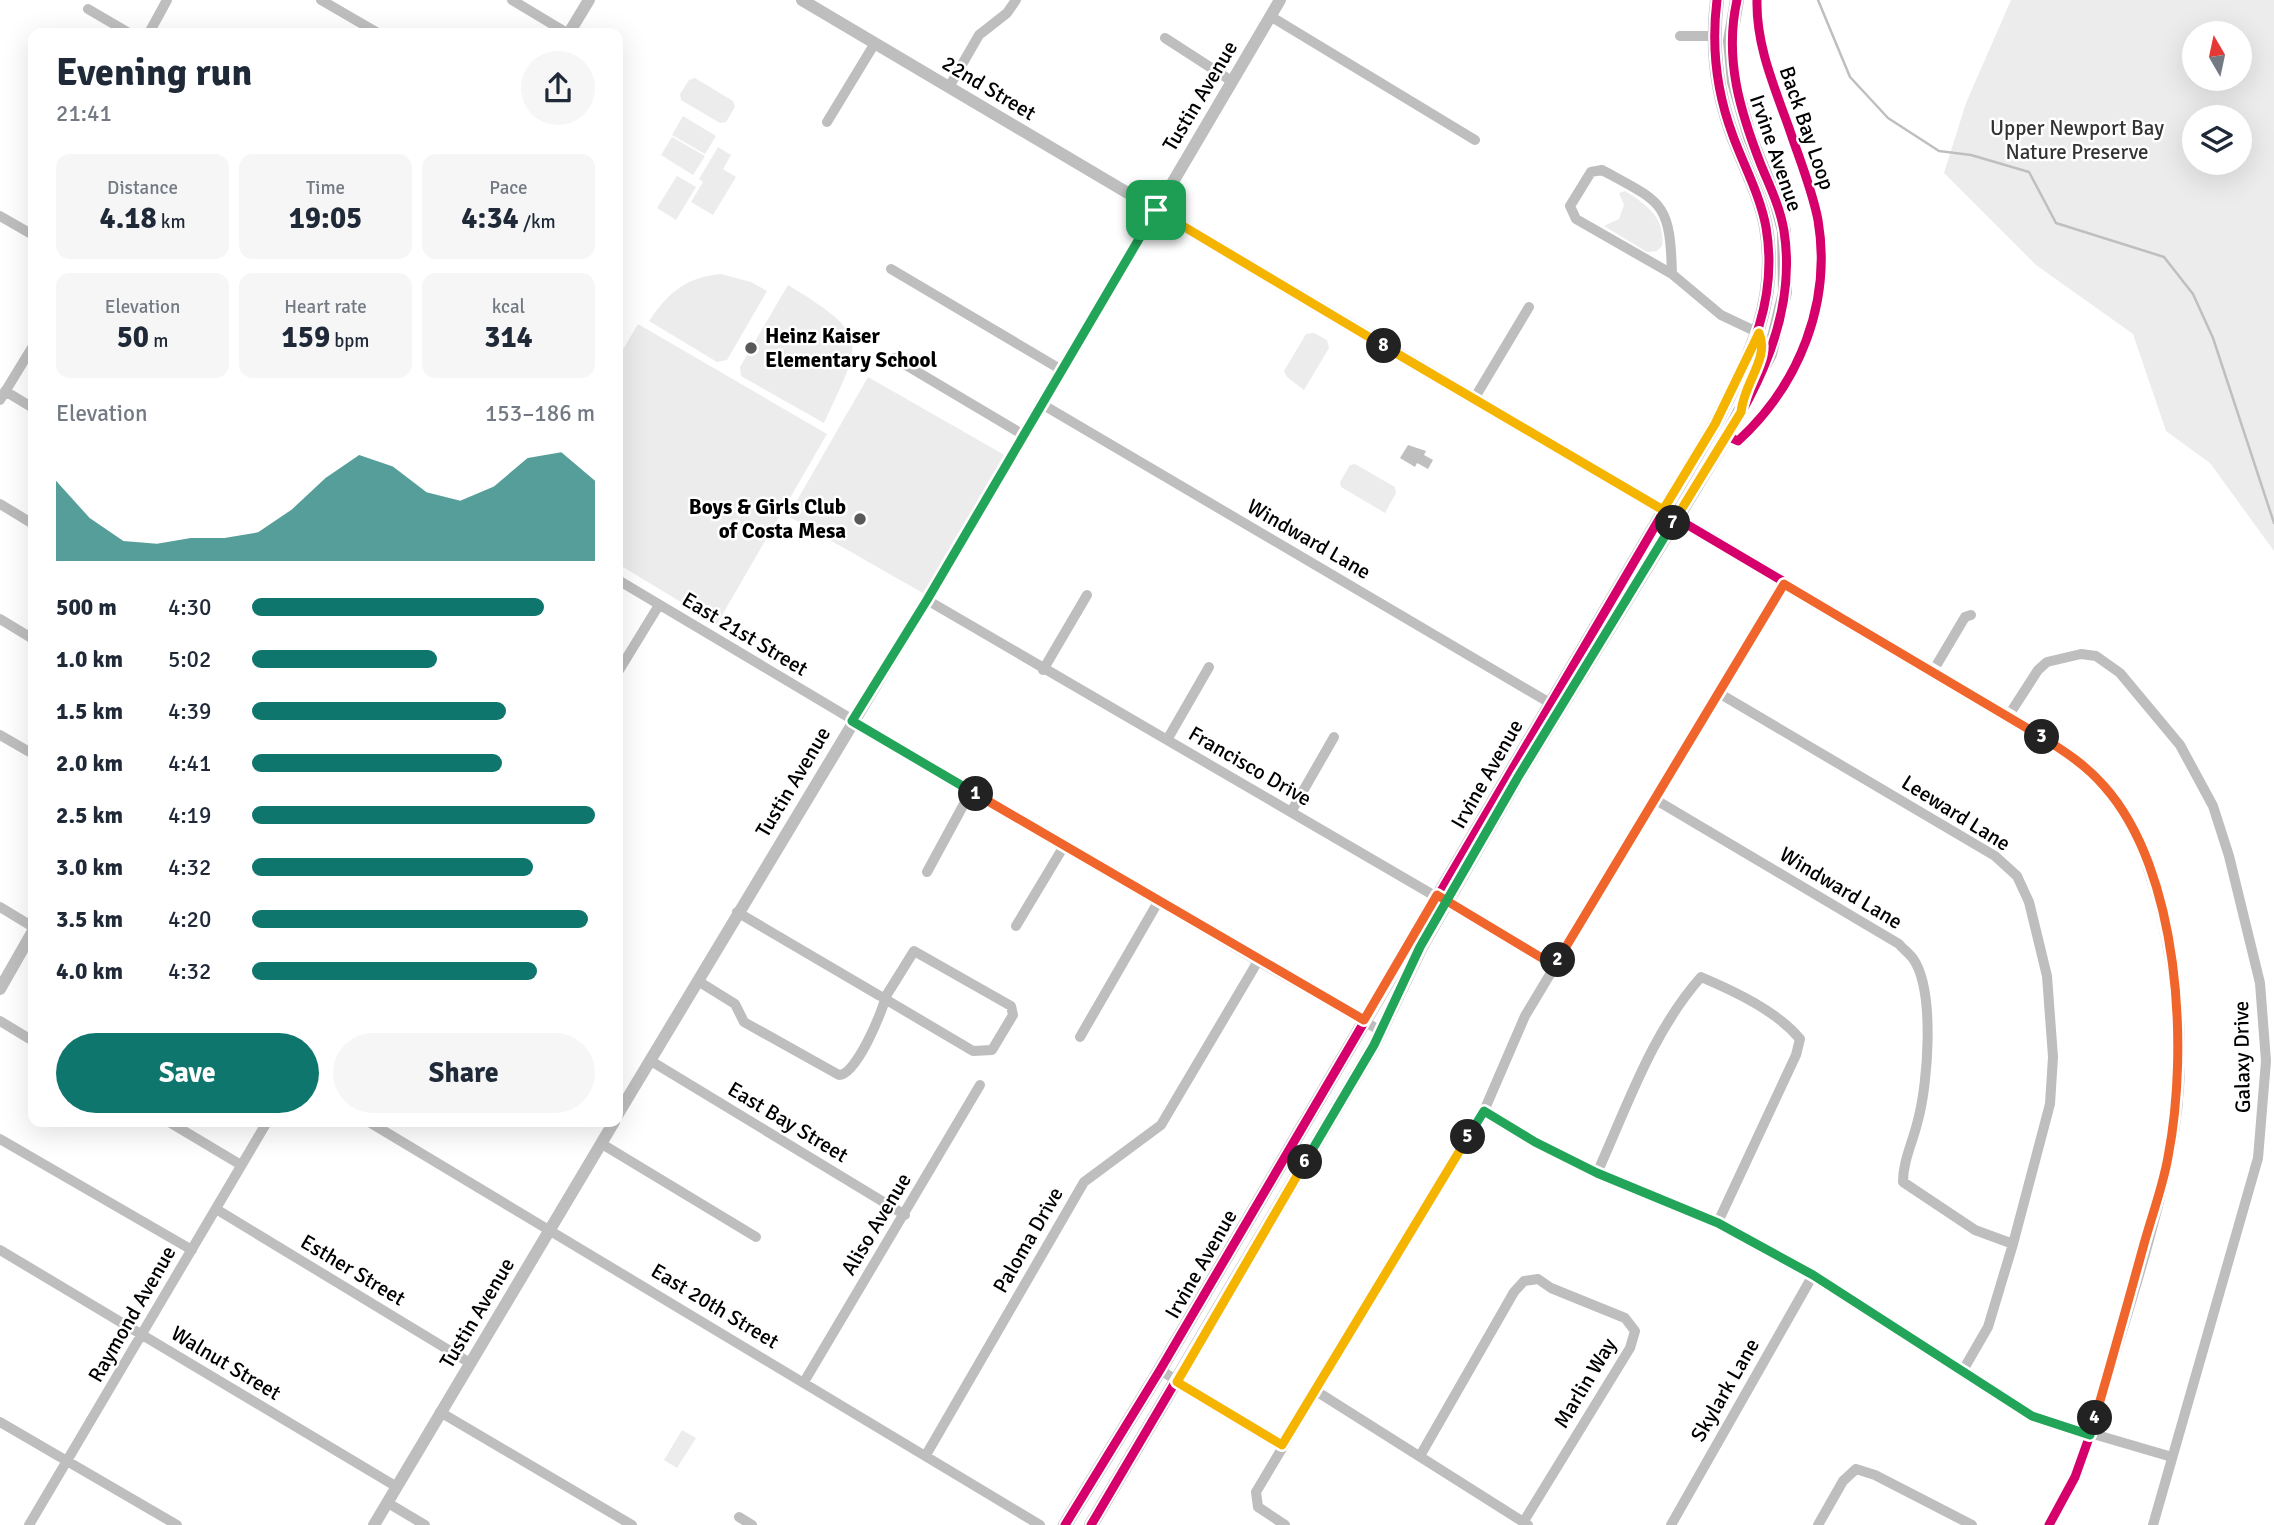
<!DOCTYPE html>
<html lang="en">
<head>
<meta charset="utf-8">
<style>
	body { margin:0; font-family:Signika,sans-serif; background:#f6f6f7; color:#1f2937; height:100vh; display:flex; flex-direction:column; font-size:26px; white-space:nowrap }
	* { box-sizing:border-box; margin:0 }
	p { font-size:23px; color:#747a83 }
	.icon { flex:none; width:38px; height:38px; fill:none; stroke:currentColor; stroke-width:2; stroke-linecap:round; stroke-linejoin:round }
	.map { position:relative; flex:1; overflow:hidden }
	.sheet { position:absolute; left:28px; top:28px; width:595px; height:1099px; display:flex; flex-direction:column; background:#fff; border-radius:14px; box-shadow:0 7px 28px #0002 }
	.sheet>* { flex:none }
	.needle { width:46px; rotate:351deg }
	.controls { position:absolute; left:2182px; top:21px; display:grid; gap:14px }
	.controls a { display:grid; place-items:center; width:70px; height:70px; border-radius:50%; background:#fff; box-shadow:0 7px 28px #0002; font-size:35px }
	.pin { position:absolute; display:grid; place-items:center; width:60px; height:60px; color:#fff; margin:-30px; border-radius:14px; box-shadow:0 4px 10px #0006 }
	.km { position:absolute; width:35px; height:35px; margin:-18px; border-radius:50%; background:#222; color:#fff; font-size:19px; line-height:35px; text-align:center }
	.round { display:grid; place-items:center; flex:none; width:74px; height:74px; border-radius:37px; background:#f6f6f7 }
	.overview { display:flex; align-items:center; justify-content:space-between; height:119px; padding:0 28px }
	h1 { font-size:38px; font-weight:700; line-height:52px }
	.figures { display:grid; grid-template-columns:repeat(3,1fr); gap:10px; height:119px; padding:7px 28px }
	.figures div { display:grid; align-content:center; border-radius:14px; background:#f6f6f7; text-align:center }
	.figures b { font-size:30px; font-weight:700 }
	.figures small { font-size:19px; font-weight:400 }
	.figures p { font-size:19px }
	.chart { height:196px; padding:14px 28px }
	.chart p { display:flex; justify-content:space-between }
	.chart svg { width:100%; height:126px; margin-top:7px; fill:#0f766e; opacity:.7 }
	.primary-button { display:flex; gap:14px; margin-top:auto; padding:14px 28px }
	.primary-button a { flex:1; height:80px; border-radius:42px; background:#0f766e; color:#fff; font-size:28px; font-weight:700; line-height:80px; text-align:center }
	.primary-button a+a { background:#f6f6f7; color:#1f2937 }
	ul { padding:0 28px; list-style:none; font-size:23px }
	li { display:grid; grid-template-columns:112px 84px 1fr; align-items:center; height:52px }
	li i { height:18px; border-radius:9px; background:#0f766e }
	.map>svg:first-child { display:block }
</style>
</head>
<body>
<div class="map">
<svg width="2274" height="1525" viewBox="0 0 2274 1525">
	<rect width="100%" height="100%" fill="#fff"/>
	<path fill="#ececec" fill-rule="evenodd" d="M2011,0H2274V551L2210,463L2166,431L2133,334L2036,265L1944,173L1966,103ZM2194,33H2240V79H2194ZM2194,117H2240V163H2194Z
		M695,78L733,101L735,107L726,122L720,123L681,100L680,94L689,80Z
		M683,116L716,136L705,154L672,135Z
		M672,137L705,156L693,175L661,155Z
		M718,147L731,155L723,169L736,177L713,215L691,202L703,182L699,179Z
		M677,176L696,187L676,220L657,208Z
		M1625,191C1646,204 1666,218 1662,246L1657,251L1647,252L1604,226L1619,219L1624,205L1619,193Z
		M721,274L751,282L767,291L727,360L717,362L649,321C668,293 686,277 721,274Z
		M788,285C871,336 863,339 824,423L741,376L740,367Z
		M638,324L827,434L717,624L618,564V358Z
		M1314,333L1327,340L1329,348L1304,390L1287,377L1284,371L1306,334Z
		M868,377L1008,457L928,596L788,516Z
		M1355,464L1395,487L1396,493L1385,513L1341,487L1340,482L1350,465Z
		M682,1430L696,1438L677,1468L664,1460Z"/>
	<path fill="#bfbfbf" d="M1408,445L1426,451L1424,455L1433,460L1428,469L1417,463L1415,467L1400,458Z"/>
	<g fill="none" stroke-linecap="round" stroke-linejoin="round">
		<path stroke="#bfbfbf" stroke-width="2.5" d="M1818,0L1850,77L1888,118L1939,151L1971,155L2029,172L2056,223L2164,257L2193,294L2213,338L2274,523"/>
		<path stroke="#bebebe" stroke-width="10" d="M321,0L378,33
			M512,0L567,33
			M88,9L129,33
			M1270,16L1475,140
			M149,33L167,0
			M1680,36H1712
			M1165,38L1230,80
			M949,87L979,35L1007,13L1016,0
			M827,122L875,43
			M1602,170C1663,203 1670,202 1672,274L1576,219L1570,206L1591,172Z
			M0,216L33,235
			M891,269L1060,369
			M1672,274L1721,315L1759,333
			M894,358L1022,434
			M5,391L33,408
			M1474,399L1529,307
			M0,400L33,346
			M1040,403L1555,706
			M0,504L33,524
			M618,580L1258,961L1381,1031
			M927,600L1555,966
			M0,619L33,639
			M1043,670L1087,595
			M1933,671L1965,617L1971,615
			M618,672L659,605
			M1717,692L1995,856L2017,876L2029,902L2047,976L2053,1057L2050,1104L2013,1244L1988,1327L1962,1372
			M2009,715L2038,670L2047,662L2081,654L2096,656L2120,673L2180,745L2213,806L2229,856L2260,983L2266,1061L2258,1158L2153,1525
			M0,735L33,754
			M1167,740L1209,667
			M1656,800L1899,944C1903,949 1910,954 1914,960C1935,993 1928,1083 1918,1120C1913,1142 1903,1160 1903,1182L1975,1230L2013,1244
			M1291,812L1334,737
			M927,872L971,791
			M0,907L33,927
			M737,912L880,996
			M1016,926L1064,846
			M698,981L735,1004L744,1022L839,1075C856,1075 882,1013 886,996L914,951L1011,1006L1013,1015L992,1050L973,1051L885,999
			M0,1021L33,1041
			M1080,1037L1158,902
			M651,1061L905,1215
			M1484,1111L1535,1142L1597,1173L1718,1222L1813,1275L2032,1416L2172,1457
			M169,1122L241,1165
			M369,1122L1040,1525
			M0,1139L192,1250
			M602,1144L756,1237
			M1597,1173C1627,1107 1652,1032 1701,977C1734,991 1777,1011 1800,1039L1796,1055L1718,1222
			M216,1209L470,1363
			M0,1250L397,1487
			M1160,1370L1282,1445
			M804,1382L980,1085
			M1316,1391L1528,1525
			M440,1412L632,1525
			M0,1422L177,1525
			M926,1455L1084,1182L1161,1125L1258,961
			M1420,1456L1514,1292L1524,1281L1538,1279L1551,1288L1625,1318L1635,1331L1630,1348L1524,1521
			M388,1503L425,1525
			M739,1517L752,1525
			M29,1525L267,1122
			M1285,1525L1258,1507L1256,1492L1484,1111L1525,1016L1784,584
			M1671,1525L1813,1275
			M1818,1525L1843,1481L1856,1469L1875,1475L1972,1525"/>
		<path stroke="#bebebe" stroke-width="12" d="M802,0L2009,715C2042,737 2081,756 2106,788C2139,829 2149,862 2161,912C2181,991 2186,1079 2168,1159C2148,1252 2116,1344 2090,1435L2075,1477L2049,1525
			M569,33L589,0
			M0,989L33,931
			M618,1114L927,600L1280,0
			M374,1525L614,1122"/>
		<path stroke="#b8b8b8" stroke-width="14" d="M1065,1525L1160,1370L1715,424C1748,359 1779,304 1766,227C1760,195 1744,166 1733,136C1716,91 1711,48 1717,0
			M1091,1525L1374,1045L1421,947L1518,777L1727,436L1770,354L1785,292L1784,231L1776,201L1750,137L1734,82L1730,41L1737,0"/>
		<defs>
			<path id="cycleway" d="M1727,436L1738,441C1799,385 1832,303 1818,220C1812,189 1799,158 1789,128C1774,86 1756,45 1757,0
				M1676,518L2009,715L2076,759L2105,786L2129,820L2147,854L2173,961L2179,1056L2176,1099L2168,1158L2090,1435L2075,1477L2049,1525
				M1581,672C1614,620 1644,568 1676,517C1731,431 1801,339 1784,231C1780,207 1770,187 1761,165C1740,111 1724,59 1737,0
				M1065,1525L1160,1370L1715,424C1748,359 1779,304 1766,227C1760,195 1744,166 1733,136C1716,91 1711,48 1717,0
				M1091,1525L1374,1045L1421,947L1489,828"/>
		</defs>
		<use href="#cycleway" stroke="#fff" stroke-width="13"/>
		<use href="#cycleway" stroke="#d6006c" stroke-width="9"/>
	</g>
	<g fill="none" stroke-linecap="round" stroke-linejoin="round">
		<defs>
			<path id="split-1" d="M976,794L852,721L927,600L1156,210"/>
			<path id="split-2" d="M976,794L1364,1020L1437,895L1555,966L1558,960"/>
			<path id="split-3" d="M1558,960L1784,584L2042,737"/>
			<path id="split-4" d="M2042,737C2064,751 2086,765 2104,786C2180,871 2189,1049 2168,1157C2163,1186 2152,1215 2144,1244C2128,1302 2112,1360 2095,1418"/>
			<path id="split-5" d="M1468,1137L1484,1111L1535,1142L1597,1173L1718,1223L1813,1275L2032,1416L2090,1435L2095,1418"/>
			<path id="split-6" d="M1305,1162L1177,1382L1282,1445L1468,1137"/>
			<path id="split-7" d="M1305,1162L1374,1045L1420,947L1518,777L1673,523"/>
			<path id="split-8" d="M1384,346L1663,510L1715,424L1759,333C1770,358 1744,382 1741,412L1673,523"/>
			<path id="split-9" d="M1156,210L1384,346"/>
		</defs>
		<use href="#split-1" stroke="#fff" stroke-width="14"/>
		<use href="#split-2" stroke="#fff" stroke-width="14"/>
		<use href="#split-3" stroke="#fff" stroke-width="14"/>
		<use href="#split-4" stroke="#fff" stroke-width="14"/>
		<use href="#split-5" stroke="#fff" stroke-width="14"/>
		<use href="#split-6" stroke="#fff" stroke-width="14"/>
		<use href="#split-7" stroke="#fff" stroke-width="14"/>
		<use href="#split-8" stroke="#fff" stroke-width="14"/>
		<use href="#split-9" stroke="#fff" stroke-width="14"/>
		<use href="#split-1" stroke="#22a559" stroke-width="9"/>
		<use href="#split-2" stroke="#f0652b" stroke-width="9"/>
		<use href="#split-3" stroke="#f0652b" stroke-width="9"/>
		<use href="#split-4" stroke="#f0652b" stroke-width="9"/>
		<use href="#split-5" stroke="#22a559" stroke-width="9"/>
		<use href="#split-6" stroke="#f5b400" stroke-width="9"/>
		<use href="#split-7" stroke="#22a559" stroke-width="9"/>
		<use href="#split-8" stroke="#f5b400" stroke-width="9"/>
		<use href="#split-9" stroke="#f5b400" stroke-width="9"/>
	</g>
	<g fill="#595959" stroke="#fff" stroke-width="2.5">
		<circle cx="751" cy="348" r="7"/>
		<circle cx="860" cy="519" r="7"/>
	</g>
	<g text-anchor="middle" stroke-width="5" stroke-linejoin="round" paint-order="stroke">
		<g font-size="21" fill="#000" stroke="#fff">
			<text transform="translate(989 88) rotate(31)" y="7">22nd Street</text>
			<text transform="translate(1200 96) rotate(-59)" y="7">Tustin Avenue</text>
			<text transform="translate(1807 128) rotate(71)" y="7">Back Bay Loop</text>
			<text transform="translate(1776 153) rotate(71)" y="7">Irvine Avenue</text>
			<text transform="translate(1309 539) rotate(30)" y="7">Windward Lane</text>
			<text transform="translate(745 634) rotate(31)" y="7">East 21st Street</text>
			<text transform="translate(1250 766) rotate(30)" y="7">Francisco Drive</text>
			<text transform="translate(1487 774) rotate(-60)" y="7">Irvine Avenue</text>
			<text transform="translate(793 782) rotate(-59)" y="7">Tustin Avenue</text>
			<text transform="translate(1956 813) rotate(32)" y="7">Leeward Lane</text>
			<text transform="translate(1841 888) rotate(31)" y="7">Windward Lane</text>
			<text transform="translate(2242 1057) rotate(-91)" y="7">Galaxy Drive</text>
			<text transform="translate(788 1122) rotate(31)" y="7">East Bay Street</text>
			<text transform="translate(876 1224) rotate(-59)" y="7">Aliso Avenue</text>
			<text transform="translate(1028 1240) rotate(-60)" y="7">Paloma Drive</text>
			<text transform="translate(1201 1264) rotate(-60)" y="7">Irvine Avenue</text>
			<text transform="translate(353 1270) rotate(31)" y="7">Esther Street</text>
			<text transform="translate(715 1306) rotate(31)" y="7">East 20th Street</text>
			<text transform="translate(477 1313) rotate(-59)" y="7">Tustin Avenue</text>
			<text transform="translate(132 1314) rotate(-60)" y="7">Raymond Avenue</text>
			<text transform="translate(226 1363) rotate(31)" y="7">Walnut Street</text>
			<text transform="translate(1585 1383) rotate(-59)" y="7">Marlin Way</text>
			<text transform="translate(1725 1390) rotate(-60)" y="7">Skylark Lane</text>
		</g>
		<g font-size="21" fill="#333" stroke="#fff">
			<text x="2077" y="135">Upper Newport Bay<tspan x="2077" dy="24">Nature Preserve</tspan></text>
		</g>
		<g font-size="21" font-weight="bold" fill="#000" stroke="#fff" text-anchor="start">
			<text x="765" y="343">Heinz Kaiser<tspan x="765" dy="24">Elementary School</tspan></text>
			<text x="846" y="514" text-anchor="end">Boys &amp; Girls Club<tspan x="846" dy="24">of Costa Mesa</tspan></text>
		</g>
	</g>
</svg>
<div class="controls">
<a><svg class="needle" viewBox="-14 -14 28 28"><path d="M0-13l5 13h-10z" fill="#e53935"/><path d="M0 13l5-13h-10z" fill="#747a83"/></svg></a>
<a><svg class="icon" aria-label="layers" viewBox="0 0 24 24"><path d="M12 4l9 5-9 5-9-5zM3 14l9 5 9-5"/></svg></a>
</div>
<div class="pin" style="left:1156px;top:210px;background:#1e9e55"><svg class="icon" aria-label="arrive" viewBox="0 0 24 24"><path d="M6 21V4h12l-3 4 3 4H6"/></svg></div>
<b class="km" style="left:976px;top:794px">1</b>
<b class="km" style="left:1558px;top:960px">2</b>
<b class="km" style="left:2042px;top:737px">3</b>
<b class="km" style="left:2095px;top:1418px">4</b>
<b class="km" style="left:1468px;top:1137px">5</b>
<b class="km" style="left:1305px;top:1162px">6</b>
<b class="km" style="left:1673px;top:523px">7</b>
<b class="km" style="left:1384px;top:346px">8</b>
<section class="sheet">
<div class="overview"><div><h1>Evening run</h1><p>21:41</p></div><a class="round"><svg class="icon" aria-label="share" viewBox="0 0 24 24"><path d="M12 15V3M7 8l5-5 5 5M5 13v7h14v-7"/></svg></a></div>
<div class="figures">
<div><p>Distance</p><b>4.18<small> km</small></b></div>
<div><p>Time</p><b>19:05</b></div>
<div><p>Pace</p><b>4:34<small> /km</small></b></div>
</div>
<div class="figures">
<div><p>Elevation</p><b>50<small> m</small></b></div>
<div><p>Heart rate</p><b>159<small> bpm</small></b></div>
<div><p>kcal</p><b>314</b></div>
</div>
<div class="chart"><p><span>Elevation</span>153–186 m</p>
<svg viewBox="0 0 160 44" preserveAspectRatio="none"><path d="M0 44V16L10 29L20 37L30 38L40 36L50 36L60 34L70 26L80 15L90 7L100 11L110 20L120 23L130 18L140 8L150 6L160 16V44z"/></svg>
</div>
<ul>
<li><b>500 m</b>4:30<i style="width:85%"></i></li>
<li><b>1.0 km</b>5:02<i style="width:54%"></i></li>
<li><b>1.5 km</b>4:39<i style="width:74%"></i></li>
<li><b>2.0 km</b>4:41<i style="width:73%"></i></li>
<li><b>2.5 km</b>4:19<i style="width:100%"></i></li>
<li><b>3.0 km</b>4:32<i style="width:82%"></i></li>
<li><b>3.5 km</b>4:20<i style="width:98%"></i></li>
<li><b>4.0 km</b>4:32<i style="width:83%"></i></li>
</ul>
<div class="primary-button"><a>Save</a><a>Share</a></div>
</section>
</div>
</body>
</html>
